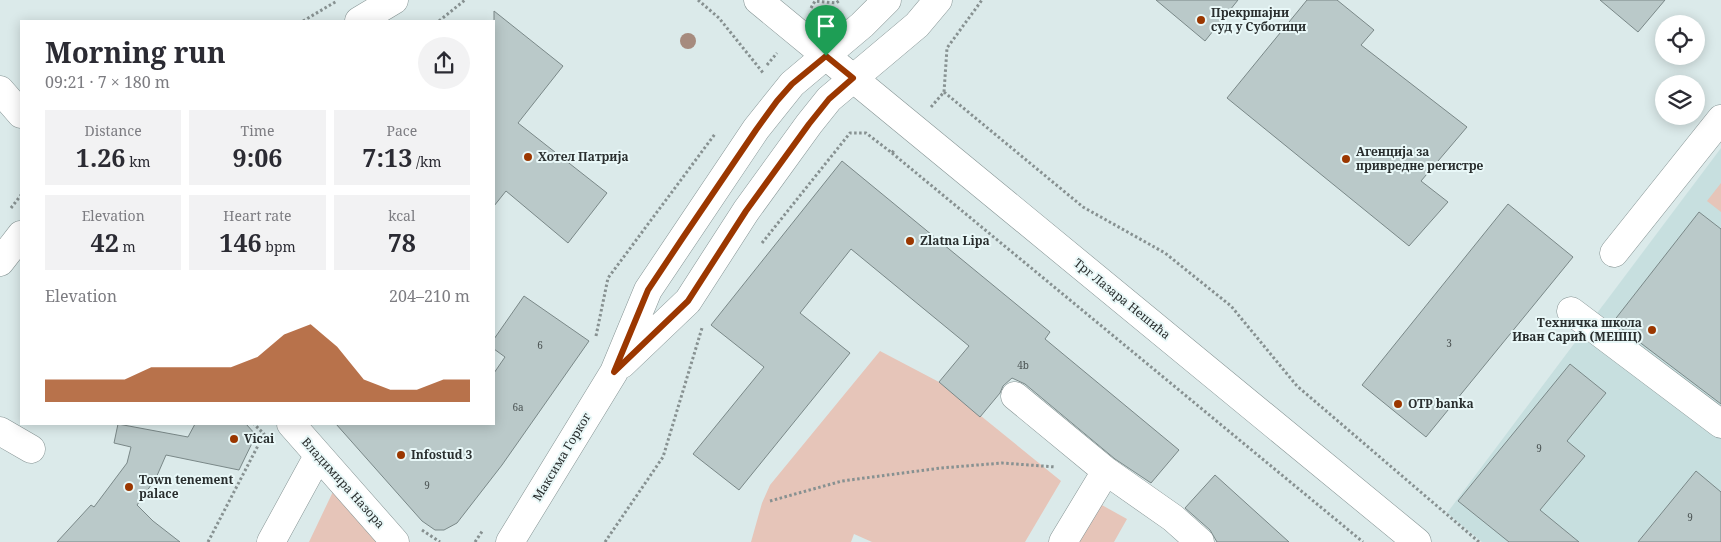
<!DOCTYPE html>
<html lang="en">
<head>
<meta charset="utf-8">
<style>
	body { margin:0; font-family:"Noto Serif",serif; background:#f2f2f3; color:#2b2b33; height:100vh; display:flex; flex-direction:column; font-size:19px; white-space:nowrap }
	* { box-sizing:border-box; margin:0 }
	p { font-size:16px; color:#7c7c81 }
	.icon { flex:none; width:28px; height:28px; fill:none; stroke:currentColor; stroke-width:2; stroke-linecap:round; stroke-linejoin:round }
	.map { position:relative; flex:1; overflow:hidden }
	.panel { position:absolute; left:20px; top:20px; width:475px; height:405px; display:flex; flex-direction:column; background:#fff; border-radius:0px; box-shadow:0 2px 12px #0003 }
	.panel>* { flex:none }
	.tools { position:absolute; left:1655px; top:15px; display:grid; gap:10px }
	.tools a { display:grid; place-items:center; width:50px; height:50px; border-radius:50%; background:#fff; box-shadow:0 2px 12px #0003; font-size:25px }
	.pin { position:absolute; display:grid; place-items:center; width:42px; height:42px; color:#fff; margin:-51px -21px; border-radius:50% 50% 50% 0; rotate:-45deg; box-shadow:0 0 5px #0007 }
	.pin .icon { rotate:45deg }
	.round { display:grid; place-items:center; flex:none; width:52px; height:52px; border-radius:26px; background:#f2f2f3 }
	.summary { display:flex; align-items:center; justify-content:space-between; height:85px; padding:0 25px }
	h1 { font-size:28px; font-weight:700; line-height:38px }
	.metrics { display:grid; grid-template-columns:repeat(3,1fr); gap:8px; height:85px; padding:5px 25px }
	.metrics div { display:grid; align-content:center; border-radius:0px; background:#f2f2f3; text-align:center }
	.metrics b { font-size:25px; font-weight:700 }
	.metrics small { font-size:14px; font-weight:400 }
	.metrics p { font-size:14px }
	.chart { height:140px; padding:10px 25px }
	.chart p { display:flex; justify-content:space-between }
	.chart svg { width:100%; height:90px; margin-top:5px; fill:#9b3700; opacity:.7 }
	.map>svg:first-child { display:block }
</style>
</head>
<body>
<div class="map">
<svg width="1721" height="542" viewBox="0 0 1721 542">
	<rect width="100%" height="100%" fill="#dbeaea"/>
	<path fill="#c7dfdf" d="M1721,148V542H1482L1447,513Z"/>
	<path fill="#e6c5b9" d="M1721,183V212L1707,201Z
		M880,351L939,382L1061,481L1025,542H872L854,534L851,542H751L762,503L770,485Z
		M339,479L395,542H309Z
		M1100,504L1127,519L1114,542H1079Z"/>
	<path fill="#bac9c9" stroke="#7a8888" d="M1156,0H1238L1205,41Z
		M1307,0H1337L1374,30L1361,45L1467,127L1421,181L1448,202L1409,246L1227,98Z
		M1600,0H1665L1638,32Z
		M494,11L563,66L518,123L607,193L568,243L506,191L494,206Z
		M842,161L1050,332L1045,339L1179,450L1151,483L1115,459L1025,384L1012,378L1003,386L1000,393L980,417L939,382L969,346L851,249L800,313L850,353L739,490L693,454L764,367L711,325Z
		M1508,204L1573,257L1426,437L1362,385Z
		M1699,212L1721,229V404L1613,322Z
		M524,296L589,341L502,465L457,523L444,530H435L422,521L336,424H494V373L505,357L494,349V339Z
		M1570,364L1606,393L1567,441L1585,456L1540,510L1579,542H1509L1458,501Z
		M118,424L188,437L195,424H246L256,435L239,470L166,455L156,478L137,505L153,521L180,542H57L91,505L94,507L127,463L131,447L114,443Z
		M1696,471L1721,492V542H1638Z
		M1215,475L1289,542H1217L1210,530L1185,508Z"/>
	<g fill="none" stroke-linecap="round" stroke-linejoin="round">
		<defs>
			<path id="minor" d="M758,0L826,56
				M359,21L394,0
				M0,90L21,114
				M1614,253L1721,119
				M0,262L21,235
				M1571,311L1721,424
				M1015,396L1106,471L1173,518L1200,542
				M291,424L395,542
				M0,431L31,449
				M271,542L318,456
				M1063,542L1106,471"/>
			<path id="major" d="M826,56L1417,542
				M622,364L688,301L746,211L809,124L829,99L917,25L938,0
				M510,542L614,372L648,290L756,129L792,84L862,25L887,0"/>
		</defs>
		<use href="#minor" stroke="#859393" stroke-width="29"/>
		<use href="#major" stroke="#859393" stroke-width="29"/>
		<path stroke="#879191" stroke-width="3" stroke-dasharray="2.5 2.5" stroke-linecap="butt" d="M698,0L719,18L764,74
			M811,8L815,1L836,3L840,0
			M303,21L337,1
			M439,21L465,0
			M767,65L777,53
			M944,92L1083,207L1165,253L1231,306L1297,386L1479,542
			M931,107L944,92L947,48L982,0
			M892,153L1363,542
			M11,208L21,195
			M762,243L850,133H866L892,153L895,149
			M596,336L608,278L715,134
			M770,501L842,481L941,468L1002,463L1056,467
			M422,530L440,542
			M208,542L264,434L254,424
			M475,542L483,530
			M605,542L663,457L702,328"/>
		<use href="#minor" stroke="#fff" stroke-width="28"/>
		<use href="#major" stroke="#fff" stroke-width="28"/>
	</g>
	<circle fill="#a68b7e" cx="688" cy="41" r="8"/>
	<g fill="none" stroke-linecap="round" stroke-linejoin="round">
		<defs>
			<path id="route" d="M826,56L853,78L829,99L809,124L746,211L688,301L614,372L648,290L684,236L756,130L777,101L792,84Z"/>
		</defs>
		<use href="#route" stroke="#fff" stroke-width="10"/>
		<use href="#route" stroke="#9b3700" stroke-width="6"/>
	</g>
	<g fill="#9b3700" stroke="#e9f8f8" stroke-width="2">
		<circle cx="1201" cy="20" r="5"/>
		<circle cx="528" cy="157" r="5"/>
		<circle cx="1346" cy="159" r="5"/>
		<circle cx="910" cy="241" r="5"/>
		<circle cx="1652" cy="330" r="5"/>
		<circle cx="1398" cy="404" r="5"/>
		<circle cx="234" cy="439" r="5"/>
		<circle cx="401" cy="455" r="5"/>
		<circle cx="129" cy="487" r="5"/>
	</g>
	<g text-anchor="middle" stroke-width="4" stroke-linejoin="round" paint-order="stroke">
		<g font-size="10" fill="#4d5555">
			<text x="1449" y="347">3</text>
			<text x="540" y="349">6</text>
			<text x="1023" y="369">4b</text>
			<text x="518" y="411">6a</text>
			<text x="1539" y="452">9</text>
			<text x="427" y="489">9</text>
			<text x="1690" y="521">9</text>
		</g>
		<g font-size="12" font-weight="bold" fill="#292e2e" stroke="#e9f8f8" text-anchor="start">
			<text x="1211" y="17">Прекршајни<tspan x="1211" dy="14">суд у Суботици</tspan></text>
			<text x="1356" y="156">Агенција за<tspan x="1356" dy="14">привредне регистре</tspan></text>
			<text x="538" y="161">Хотел Патрија</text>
			<text x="920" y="245">Zlatna Lipa</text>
			<text x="1642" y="327" text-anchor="end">Техничка школа<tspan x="1642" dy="14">Иван Сарић (МЕШЦ)</tspan></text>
			<text x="1408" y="408">OTP banka</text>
			<text x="244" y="443">Vicai</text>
			<text x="411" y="459">Infostud 3</text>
			<text x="139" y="484">Town tenement<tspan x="139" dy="14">palace</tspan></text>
		</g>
		<g font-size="12" fill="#292e2e" stroke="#e9f8f8">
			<text transform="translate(1122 299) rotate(39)" y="4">Трг Лазара Нешића</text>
			<text transform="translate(562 457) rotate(-59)" y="4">Максима Горког</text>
			<text transform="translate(343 483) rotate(48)" y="4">Владимира Назора</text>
		</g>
	</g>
</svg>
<div class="tools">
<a><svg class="icon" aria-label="locate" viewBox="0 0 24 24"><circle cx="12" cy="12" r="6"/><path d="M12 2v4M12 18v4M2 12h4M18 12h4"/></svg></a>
<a><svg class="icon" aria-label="layers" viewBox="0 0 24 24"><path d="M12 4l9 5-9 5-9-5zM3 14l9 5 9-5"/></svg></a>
</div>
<div class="pin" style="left:826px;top:56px;background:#1e9e55"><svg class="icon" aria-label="arrive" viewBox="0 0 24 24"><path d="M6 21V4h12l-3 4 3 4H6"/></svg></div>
<section class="panel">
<div class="summary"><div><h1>Morning run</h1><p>09:21 · 7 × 180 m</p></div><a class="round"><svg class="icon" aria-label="share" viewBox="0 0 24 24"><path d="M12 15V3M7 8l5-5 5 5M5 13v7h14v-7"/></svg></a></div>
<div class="metrics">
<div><p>Distance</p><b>1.26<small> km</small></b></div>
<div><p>Time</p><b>9:06</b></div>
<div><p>Pace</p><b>7:13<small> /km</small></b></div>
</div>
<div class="metrics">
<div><p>Elevation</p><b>42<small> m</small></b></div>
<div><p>Heart rate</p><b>146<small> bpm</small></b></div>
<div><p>kcal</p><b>78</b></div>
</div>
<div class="chart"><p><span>Elevation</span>204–210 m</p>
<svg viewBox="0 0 160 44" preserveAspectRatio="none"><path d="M0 44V33L10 33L20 33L30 33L40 27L50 27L60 27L70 27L80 22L90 11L100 6L110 17L120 33L130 38L140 38L150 33L160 33V44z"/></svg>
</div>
</section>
</div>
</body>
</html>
